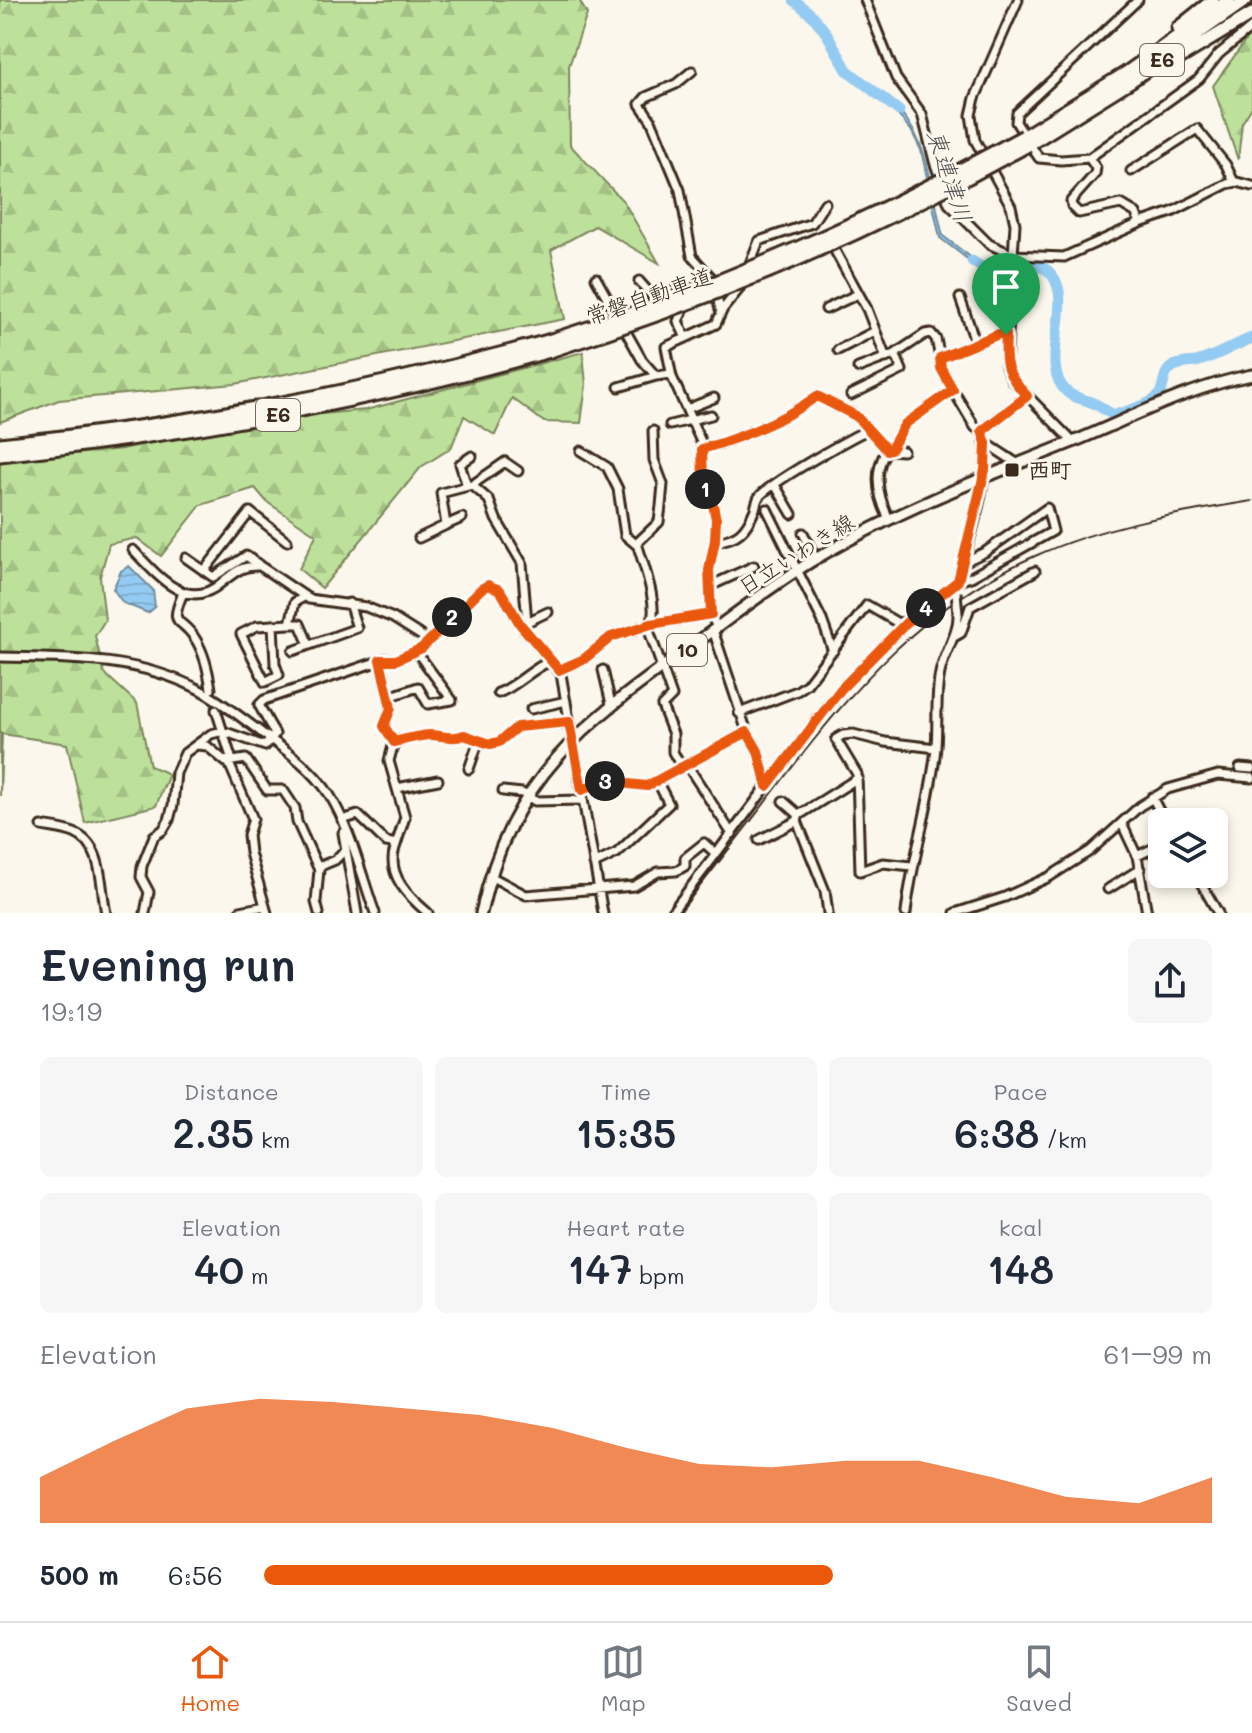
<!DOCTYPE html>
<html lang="en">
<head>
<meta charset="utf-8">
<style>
	body { margin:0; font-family:Mali,"Klee One",sans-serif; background:#f6f6f7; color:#1f2937; height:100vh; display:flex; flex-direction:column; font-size:30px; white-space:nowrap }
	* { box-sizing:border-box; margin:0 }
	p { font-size:26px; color:#747a83 }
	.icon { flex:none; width:44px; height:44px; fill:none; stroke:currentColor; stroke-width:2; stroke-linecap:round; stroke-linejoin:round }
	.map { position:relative; height:913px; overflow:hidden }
	.side { display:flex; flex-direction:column; background:#fff; flex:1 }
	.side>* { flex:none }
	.tools { position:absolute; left:1148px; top:808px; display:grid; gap:16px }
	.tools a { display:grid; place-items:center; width:80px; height:80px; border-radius:12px; background:#fff; box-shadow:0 4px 12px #0003; font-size:40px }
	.pin { position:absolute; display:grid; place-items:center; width:68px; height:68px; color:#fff; margin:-82px -34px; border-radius:50% 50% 50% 0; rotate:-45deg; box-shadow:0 0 8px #0007 }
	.pin .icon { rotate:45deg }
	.km { position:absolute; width:40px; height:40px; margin:-20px; border-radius:50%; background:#222; color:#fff; font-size:22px; line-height:40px; text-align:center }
	.round { display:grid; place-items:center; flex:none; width:84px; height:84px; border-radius:12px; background:#f6f6f7 }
	.head { display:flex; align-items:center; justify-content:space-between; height:136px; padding:0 40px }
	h1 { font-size:44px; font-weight:600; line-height:60px }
	.stats { display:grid; grid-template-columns:repeat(3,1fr); gap:12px; height:136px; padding:8px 40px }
	.stats div { display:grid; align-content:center; border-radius:12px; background:#f6f6f7; text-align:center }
	.stats b { font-size:40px; font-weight:600 }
	.stats small { font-size:22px; font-weight:400 }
	.stats p { font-size:22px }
	.chart { height:224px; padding:16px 40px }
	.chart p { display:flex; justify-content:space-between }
	.chart svg { width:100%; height:144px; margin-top:8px; fill:#ea580c; opacity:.7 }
	ul { padding:0 40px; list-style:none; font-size:26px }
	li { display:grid; grid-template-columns:128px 96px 1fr; align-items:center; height:60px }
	li i { height:20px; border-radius:10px; background:#ea580c }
	.tab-bar { display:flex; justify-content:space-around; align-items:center; height:112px; border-top:2px solid #e0e1e3; background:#fff; font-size:22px; color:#747a83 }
	.tab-bar a { display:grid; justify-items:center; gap:4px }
	.tab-bar .on { color:#ea580c }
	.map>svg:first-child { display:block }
</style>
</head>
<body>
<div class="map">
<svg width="1252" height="913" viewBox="0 0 1252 913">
	<defs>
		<pattern id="forest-firs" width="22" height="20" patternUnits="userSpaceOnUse" patternTransform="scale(2)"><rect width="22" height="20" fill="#bde19b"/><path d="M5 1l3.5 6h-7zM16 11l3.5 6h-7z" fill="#a3c185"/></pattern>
		<pattern id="water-rules" width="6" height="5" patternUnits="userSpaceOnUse" patternTransform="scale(2)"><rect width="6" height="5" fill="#94cbf2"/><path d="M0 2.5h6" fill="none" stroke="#80aecf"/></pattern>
	</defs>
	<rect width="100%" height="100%" fill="#fbf7ec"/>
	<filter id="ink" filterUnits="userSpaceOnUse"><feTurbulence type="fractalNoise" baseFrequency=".0125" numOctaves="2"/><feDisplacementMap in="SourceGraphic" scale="16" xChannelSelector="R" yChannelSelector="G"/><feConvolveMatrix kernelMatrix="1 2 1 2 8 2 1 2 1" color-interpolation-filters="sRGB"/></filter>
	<g filter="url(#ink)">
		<path fill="url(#forest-firs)" stroke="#7c865c" stroke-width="2" d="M0,0H579L587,14L569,66L570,145L624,202L659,263L595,226L551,250L565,319L235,384L59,400L0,422Z
			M1252,35V107L1242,123L1238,160L1213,86L1248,37Z
			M583,352L586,385L581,423L544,422L512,398L495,435L464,416L451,448L421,467L322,588L299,569L316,535L267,502L255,488L201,505L161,556L137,538L109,544L100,577L105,620L95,636L104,673L137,703L150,766L169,774L156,806L85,823L67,744L2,734L0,796V462L122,449L274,418L366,410Z"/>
		<path fill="url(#water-rules)" stroke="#708b9d" stroke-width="2" d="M889,100C930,136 930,186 943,236L985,268L983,271L940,238L921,150L911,130L887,103Z
			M129,566L153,590L155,607L148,613L123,603L113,589L121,571Z"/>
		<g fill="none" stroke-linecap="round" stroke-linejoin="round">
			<path stroke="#94cbf2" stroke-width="11" d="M794,0L813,16L827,34L847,70L899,111
				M972,261C980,266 989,273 1000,273C1015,274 1032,259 1047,270C1080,296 1035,364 1067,392C1075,399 1086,399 1095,404C1106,408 1109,418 1122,413C1132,409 1154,404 1160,394C1165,385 1162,374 1172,367C1178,363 1188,363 1196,362C1216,357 1233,345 1252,338"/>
			<defs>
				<path id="minor" d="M865,0L896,78L922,114L934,161L949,204L989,244L1013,255L1064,257L1140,223L1172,212L1227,184L1237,182L1252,186
					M1018,0L975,98L971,115L975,140L1011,206L1015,224L1006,367L1012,380L1073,442
					M692,71L676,84L646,97L640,104L651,120L680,190L692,256L712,278L721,313
					M1021,130L1016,122L1017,113L1138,0
					M1033,149L1039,158L1061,160L1089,158L1096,168L1095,174L1071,201L1072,206L1079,213L1121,204L1136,213L1140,223
					M1089,158L1199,79L1219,54L1252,27
					M1131,171L1197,129L1226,165L1234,182
					M834,249L867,309L886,358
					M747,271L759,241L812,223L825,203
					M596,278L642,360L656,376L671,374
					M639,281L652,296L672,291L682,313L678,321L686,338
					M960,298L976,344
					M826,309L858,294
					M838,350L875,331
					M858,368L895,354L925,334L931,333L936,339L940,358
					M619,387L656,376
					M953,390L941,368L940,358L999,334L1006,335
					M851,395L902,370L895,354
					M687,409L714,398
					M670,425L711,415
					M986,443L1018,464
					M702,449C743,437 783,421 817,396L856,416L887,450L903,451
					M891,449L905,424L953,390L975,427L982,431
					M887,450C872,472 878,497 889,519
					M581,451L607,467L618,489L625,535L638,546
					M472,485L505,462L518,471
					M775,485L792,514
					M467,486L460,464L472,456
					M767,509L822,620L833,651
					M446,525L462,518
					M803,533L816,559
					M419,538L446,525L441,493L472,485L489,500L496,519L522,563L527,622L524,630
					M714,542C738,539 746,531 755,509C756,505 757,500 759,497C771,482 847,440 867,430
					M133,550C156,574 187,613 221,583C235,572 242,565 260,566L309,599L366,607L393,618L423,637
					M186,558L213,577L246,556L258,564
					M204,571L250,512L287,541
					M957,582C968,544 995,468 982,431L1027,396
					M710,586L754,566
					M183,593C168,629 181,615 196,640C204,653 209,675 211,689
					M304,597L295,602L290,624H300L309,645
					M527,622L548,612
					M651,624C659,604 643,564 637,543L659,522L661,506L663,484L654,460L653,431
					M273,625L275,664L279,675L265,682L241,634L257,626L290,624
					M647,625L672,696L662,706L673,734V752L682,768
					M717,628L711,614L709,570L715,540L716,519L712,500L703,479L702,444L672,377L666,347L716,324L723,309L744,283
					M713,630L747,732
					M954,637L961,633L970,607L1035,571
					M293,651L357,628L349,603
					M0,657C69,658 139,657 202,691C223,703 242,718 262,733C287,751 312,768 329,794C351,829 361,874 375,913
					M380,660L391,708L384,726L394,742L389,761L405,817L395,848
					M559,670L584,659L611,637L651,624L711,614
					M603,670L611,704
					M498,693C516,687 530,670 550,661
					M389,697L418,687L428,704L452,700L416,651
					M531,709L566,701
					M216,710L231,757L228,761L253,819L248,835L250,853L267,913
					M739,713L797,691L807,684L867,605L898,623L907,622L958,581L971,577L1053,531L1047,508L985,552L964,562
					M394,742C406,739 417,736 429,735C442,735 451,740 464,735L490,744L499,742L517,727L569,722
					M197,745L207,746L226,762L246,759L267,790H283L295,808L297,822L319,870L316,902L319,913
					M687,765L732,834
					M1240,768L1252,769
					M469,769L479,740
					M767,786L841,689L907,622
					M397,788L438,780
					M582,790L600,781L647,786L747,732L758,751L767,786L716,854
					M503,791L522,793L535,801L583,800
					M1152,797L1165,822
					M783,801L799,815
					M342,820L358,815L386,842L392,843L395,848C386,875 409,897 428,913
					M797,821L799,815L858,778
					M1122,824L1137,856L1147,913
					M42,826C52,828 64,829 74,833C104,845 100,886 106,913
					M343,833L357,913
					M759,840L797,821L825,891L828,913
					M1137,856L1162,844
					M594,864L617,853L669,804L657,781
					M912,866L883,863L860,871L857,774L836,739L843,735L853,734L885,742L936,748
					M318,867L335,860L346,849
					M1196,874L1218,913
					M490,876L526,895L634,886L658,872L676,871L685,866V858L704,843L716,854L671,913
					M1108,889L1140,869
					M240,911L265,906
					M145,913L149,892L141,877L142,866L154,836L163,830L169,820L173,805L176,773L185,753L211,734L223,731L265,746L275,734L259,705L264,700L385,659L396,660L422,648L481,589L488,585L500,590L520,624L561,674L603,913
					M906,913C912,857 931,803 936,747C938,722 935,697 940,673C944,653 959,633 958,614
					M955,913L1005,897L1049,877L1090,851L1140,806L1168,789L1218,775L1252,778"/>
				<path id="major" d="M481,913C512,775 585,723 693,645C733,616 773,584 817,558C897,511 984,477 1070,443C1129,419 1189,387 1252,375"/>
				<path id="highway" d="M1178,28L1213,0
					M1173,62L1252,14
					M1024,136L1126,73L1229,0
					M1028,145L1132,80L1246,0
					M0,444C185,425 369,391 548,341
					M0,455C186,435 370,402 550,351"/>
			</defs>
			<use href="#minor" stroke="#3b2a1e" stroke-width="13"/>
			<use href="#major" stroke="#3b2a1e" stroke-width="15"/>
			<use href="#highway" stroke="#3b2a1e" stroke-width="17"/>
			<use href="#minor" stroke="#fbf7ec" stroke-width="7"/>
			<use href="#major" stroke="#fbf7ec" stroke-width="9"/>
			<use href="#highway" stroke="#fbf7ec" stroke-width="11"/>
			<path stroke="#3b2a1e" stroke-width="2" d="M679,913C714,868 749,824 783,779C855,686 925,604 1035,556C1104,525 1178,513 1252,501"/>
			<defs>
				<path id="minor-bridge" d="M956,592L958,614"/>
				<path id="highway-bridge" d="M548,341C719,288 867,222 1024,136
					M550,351C721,297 872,232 1028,145"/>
			</defs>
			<use href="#minor-bridge" stroke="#3b2a1e" stroke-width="13" stroke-linecap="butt"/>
			<use href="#highway-bridge" stroke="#3b2a1e" stroke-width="17" stroke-linecap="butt"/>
			<use href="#minor-bridge" stroke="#fbf7ec" stroke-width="7"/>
			<use href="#highway-bridge" stroke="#fbf7ec" stroke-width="11"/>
		</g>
	</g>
	<g fill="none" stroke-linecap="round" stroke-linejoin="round" filter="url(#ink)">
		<defs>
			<path id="route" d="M999,334L1006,335C1004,365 1006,374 1027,396L982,431L986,443L985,470L958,581L907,622L841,689L767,786L758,751L747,732L647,786L600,781L582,790L569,722L517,727L499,742L490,744L464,735C451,740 442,735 429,735C417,736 406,739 394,742L384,726L391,708L380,660H396L422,648L481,589L488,585L500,590L520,624L559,670L584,659L611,637L651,624L711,614L709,570L715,540L716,519L712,500L703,479L702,449C743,437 783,421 817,396L856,416L887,450L891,449L905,424L953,390L941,368L940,358Z"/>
		</defs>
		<use href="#route" stroke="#fff" stroke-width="16"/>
		<use href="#route" stroke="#ea580c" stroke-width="10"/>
	</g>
	<rect fill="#3b2a1e" stroke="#fbf7ec" stroke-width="3" x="1004" y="462" width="16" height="16" rx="4"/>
	<g text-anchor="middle" stroke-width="6" stroke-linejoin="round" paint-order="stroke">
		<g fill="#fbf7ec" stroke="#75685c" stroke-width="2">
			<rect x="1140" y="44" width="44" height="32" rx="6"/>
			<rect x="256" y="399" width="44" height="32" rx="6"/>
			<rect x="667" y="634" width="40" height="32" rx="6"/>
		</g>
		<g font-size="20" font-weight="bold" fill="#3b2a1e">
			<text x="1162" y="67">E6</text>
			<text x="278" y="422">E6</text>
			<text x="687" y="657">10</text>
		</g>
		<g font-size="22" fill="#3b2a1e" stroke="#fbf7ec">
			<text transform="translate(649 296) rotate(-19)" y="8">常磐自動車道</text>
			<text transform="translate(796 554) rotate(-32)" y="8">日立いわき線</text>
		</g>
		<g font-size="22" font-weight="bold" fill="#3b2a1e" stroke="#fbf7ec" text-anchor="start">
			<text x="1028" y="478">西町</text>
		</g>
		<g font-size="24" font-style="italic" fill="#515253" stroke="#fbf7ec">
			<text transform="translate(949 176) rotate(72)" y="8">東連津川</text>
		</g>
	</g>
</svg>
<div class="tools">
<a><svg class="icon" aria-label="layers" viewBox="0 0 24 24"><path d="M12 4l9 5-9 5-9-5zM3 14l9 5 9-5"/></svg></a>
</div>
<div class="pin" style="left:1006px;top:335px;background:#1e9e55"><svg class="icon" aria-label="arrive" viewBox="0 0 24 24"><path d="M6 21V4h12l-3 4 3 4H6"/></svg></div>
<b class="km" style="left:705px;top:489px">1</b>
<b class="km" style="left:452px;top:617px">2</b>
<b class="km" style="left:605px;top:781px">3</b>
<b class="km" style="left:926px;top:608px">4</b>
</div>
<section class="side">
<div class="head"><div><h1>Evening run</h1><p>19:19</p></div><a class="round"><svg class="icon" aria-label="share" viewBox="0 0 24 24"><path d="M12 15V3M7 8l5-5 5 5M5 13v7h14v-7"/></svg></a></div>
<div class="stats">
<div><p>Distance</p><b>2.35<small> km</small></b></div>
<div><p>Time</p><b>15:35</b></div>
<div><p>Pace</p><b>6:38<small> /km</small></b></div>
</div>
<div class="stats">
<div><p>Elevation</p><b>40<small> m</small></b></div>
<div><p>Heart rate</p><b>147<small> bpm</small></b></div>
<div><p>kcal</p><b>148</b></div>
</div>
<div class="chart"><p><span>Elevation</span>61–99 m</p>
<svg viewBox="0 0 160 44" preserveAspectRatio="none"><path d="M0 44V30L10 19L20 9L30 6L40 7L50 9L60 11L70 15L80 21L90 26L100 27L110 25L120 25L130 30L140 36L150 38L160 30V44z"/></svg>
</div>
<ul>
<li><b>500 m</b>6:56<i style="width:60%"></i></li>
</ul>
</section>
<nav class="tab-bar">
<a class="on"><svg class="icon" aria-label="home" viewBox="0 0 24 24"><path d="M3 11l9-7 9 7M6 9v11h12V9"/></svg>Home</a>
<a><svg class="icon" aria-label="map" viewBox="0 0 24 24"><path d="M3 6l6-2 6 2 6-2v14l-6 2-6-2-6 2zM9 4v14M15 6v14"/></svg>Map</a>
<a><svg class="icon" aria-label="saved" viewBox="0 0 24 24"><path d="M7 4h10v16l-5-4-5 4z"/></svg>Saved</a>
</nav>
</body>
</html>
